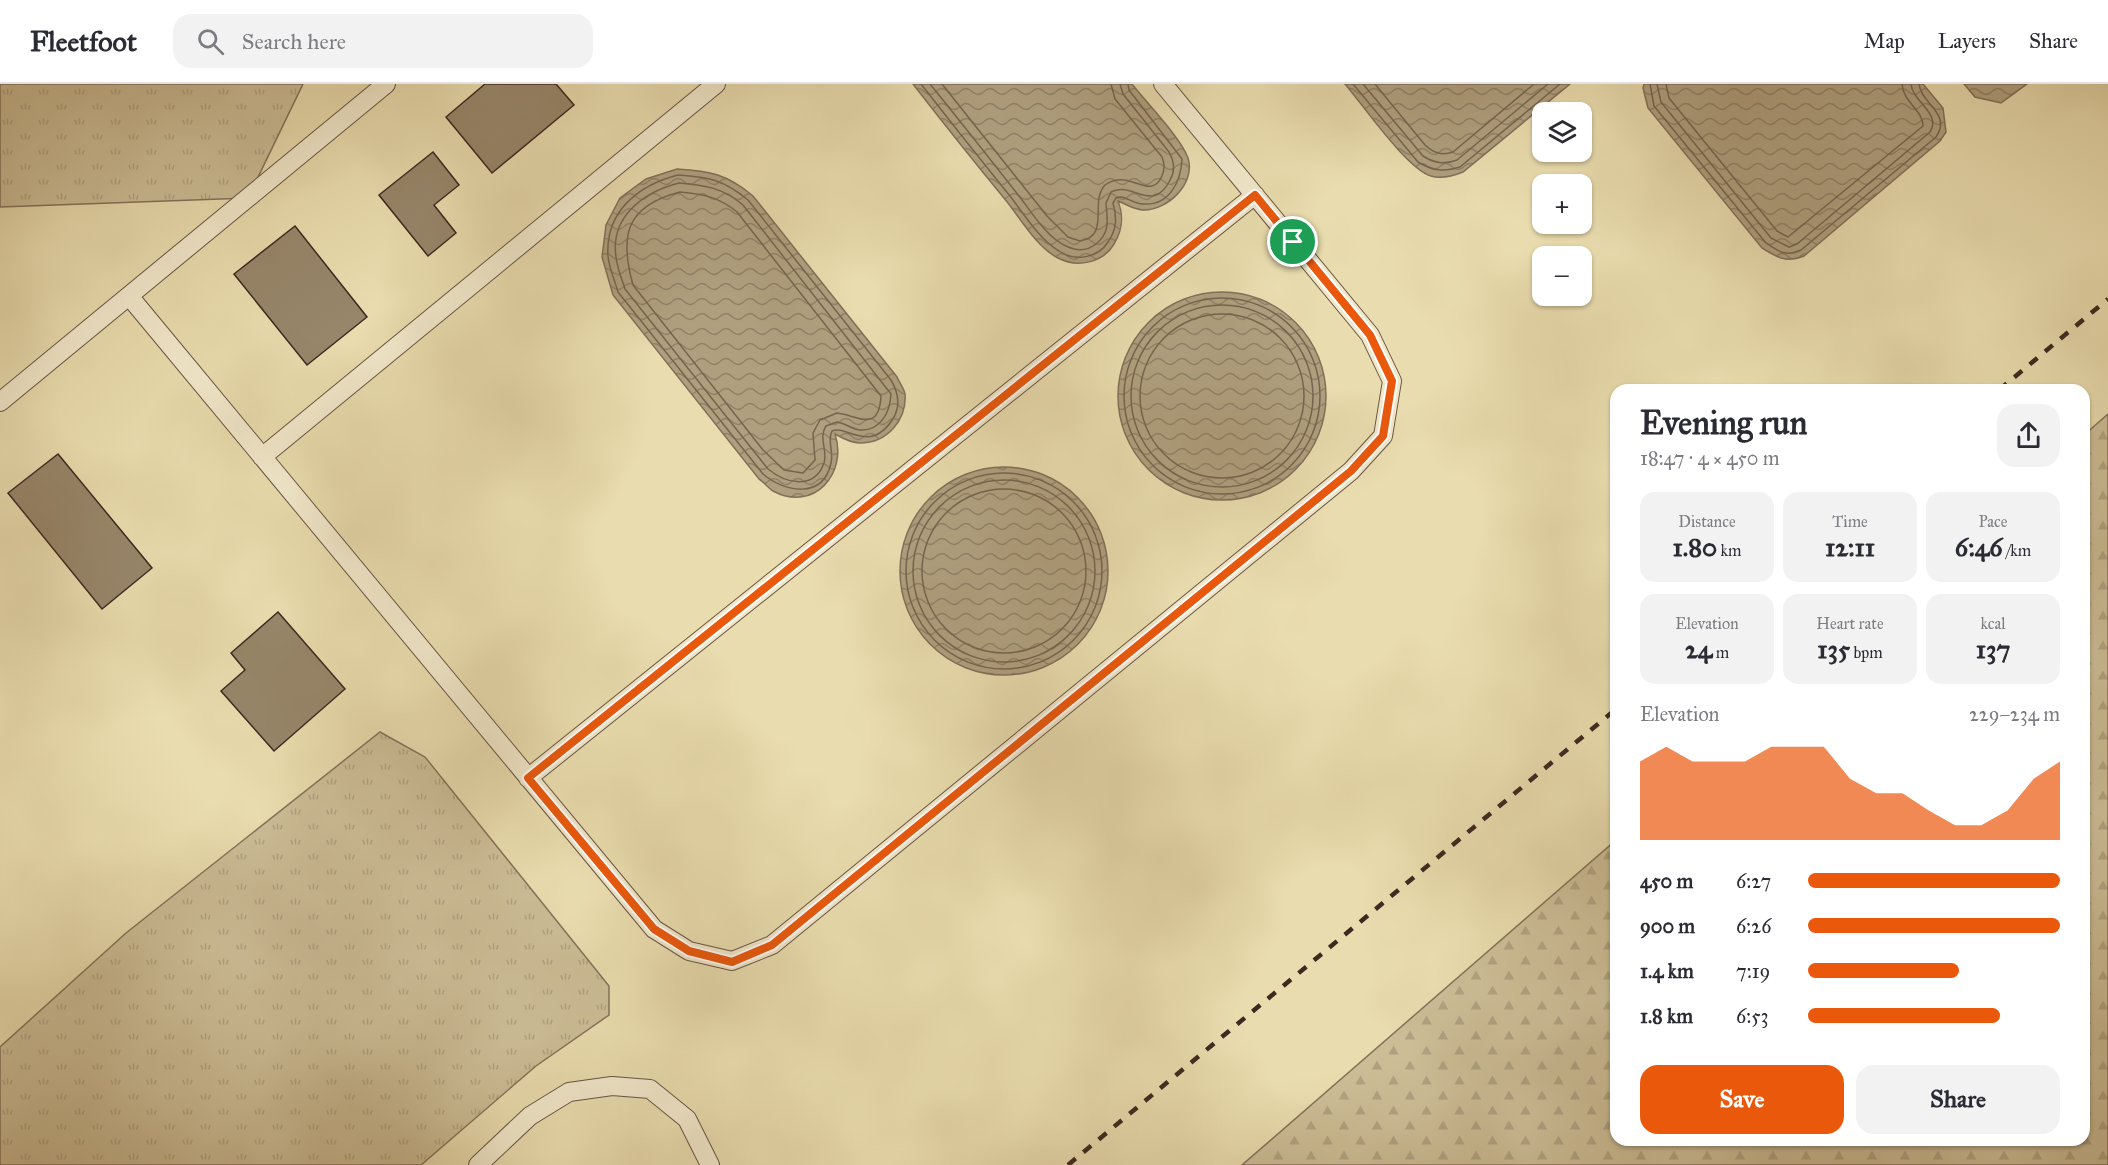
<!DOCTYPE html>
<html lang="en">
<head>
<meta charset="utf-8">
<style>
	body { margin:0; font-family:"IM FELL Great Primer",serif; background:#f2f2f3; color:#2b2b33; height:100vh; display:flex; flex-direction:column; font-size:22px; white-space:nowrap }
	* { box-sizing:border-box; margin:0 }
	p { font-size:20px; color:#7c7c81 }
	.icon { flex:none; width:33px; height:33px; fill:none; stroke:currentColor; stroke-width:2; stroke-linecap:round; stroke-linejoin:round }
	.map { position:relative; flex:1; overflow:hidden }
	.drawer { position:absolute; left:1610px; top:300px; width:480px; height:762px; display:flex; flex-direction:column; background:#fff; border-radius:18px; box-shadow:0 2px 4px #0004 }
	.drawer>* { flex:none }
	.tools { position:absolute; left:1532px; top:18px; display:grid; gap:12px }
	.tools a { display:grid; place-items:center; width:60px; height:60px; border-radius:12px; background:#fff; box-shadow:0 2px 4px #0004; font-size:30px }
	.pin { position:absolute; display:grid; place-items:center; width:51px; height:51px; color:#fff; margin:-26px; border:3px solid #fff; border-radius:50%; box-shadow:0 2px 6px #0007 }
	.round { display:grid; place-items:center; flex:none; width:63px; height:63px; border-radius:18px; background:#f2f2f3 }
	.headline { display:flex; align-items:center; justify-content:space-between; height:102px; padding:0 30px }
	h1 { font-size:33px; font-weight:700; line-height:45px }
	.metrics { display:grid; grid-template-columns:repeat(3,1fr); gap:9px; height:102px; padding:6px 30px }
	.metrics div { display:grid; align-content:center; border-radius:15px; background:#f2f2f3; text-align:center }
	.metrics b { font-size:26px; font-weight:700 }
	.metrics small { font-size:16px; font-weight:400 }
	.metrics p { font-size:16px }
	.chart { height:168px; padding:12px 30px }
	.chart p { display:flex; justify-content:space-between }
	.chart svg { width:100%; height:108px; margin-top:6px; fill:#ea580c; opacity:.7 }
	.button { display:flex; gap:12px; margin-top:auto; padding:12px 30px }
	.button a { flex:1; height:69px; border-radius:18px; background:#ea580c; color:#fff; font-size:24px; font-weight:700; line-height:69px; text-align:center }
	.button a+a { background:#f2f2f3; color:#2b2b33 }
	ul { padding:0 30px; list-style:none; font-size:20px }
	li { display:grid; grid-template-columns:96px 72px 1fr; align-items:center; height:45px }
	li i { height:15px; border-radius:8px; background:#ea580c }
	header { display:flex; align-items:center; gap:36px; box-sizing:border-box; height:84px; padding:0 30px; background:#fff; border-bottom:2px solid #e1e1e2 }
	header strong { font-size:28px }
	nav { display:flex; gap:33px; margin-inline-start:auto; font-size:21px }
	.search { width:420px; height:54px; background:#f2f2f3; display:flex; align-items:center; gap:15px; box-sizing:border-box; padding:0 21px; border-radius:18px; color:#7c7c81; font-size:22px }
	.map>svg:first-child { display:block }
</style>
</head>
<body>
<header>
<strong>Fleetfoot</strong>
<div class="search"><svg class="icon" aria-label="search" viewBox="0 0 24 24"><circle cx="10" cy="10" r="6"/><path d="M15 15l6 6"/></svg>Search here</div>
<nav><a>Map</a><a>Layers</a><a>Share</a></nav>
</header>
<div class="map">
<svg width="2108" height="1081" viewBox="0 0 2108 1081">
	<defs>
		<pattern id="grass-tufts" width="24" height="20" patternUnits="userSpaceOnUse" patternTransform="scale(1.5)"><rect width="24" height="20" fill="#ccbd96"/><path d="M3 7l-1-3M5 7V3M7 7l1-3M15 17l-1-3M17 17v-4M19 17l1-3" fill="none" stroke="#b0a281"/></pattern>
		<pattern id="forest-firs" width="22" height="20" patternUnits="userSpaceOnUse" patternTransform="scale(1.5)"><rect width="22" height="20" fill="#ccbd96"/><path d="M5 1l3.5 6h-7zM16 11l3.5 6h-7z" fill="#b0a281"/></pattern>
		<pattern id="water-waves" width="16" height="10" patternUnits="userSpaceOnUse" patternTransform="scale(1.5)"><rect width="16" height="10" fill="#af9f7e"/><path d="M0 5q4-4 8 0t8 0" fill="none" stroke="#908267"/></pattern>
	</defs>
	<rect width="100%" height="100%" fill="#e9dcae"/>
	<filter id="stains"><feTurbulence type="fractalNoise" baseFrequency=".00333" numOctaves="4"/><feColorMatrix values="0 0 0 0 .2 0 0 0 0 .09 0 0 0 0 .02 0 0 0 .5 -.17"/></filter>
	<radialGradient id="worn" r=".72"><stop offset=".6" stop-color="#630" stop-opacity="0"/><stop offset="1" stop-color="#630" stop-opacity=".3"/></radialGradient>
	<path fill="url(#grass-tufts)" stroke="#85725b" stroke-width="1.5" d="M0,0H303L248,114L0,123Z
		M380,648L425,673L609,902V931L536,982L421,1081H0V963L126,849Z"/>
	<path fill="url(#forest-firs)" stroke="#85725b" stroke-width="1.5" d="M2108,330V1081H1242L1615,757L1616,1056H2084V351Z"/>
	<path fill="url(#water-waves)" stroke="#826f58" stroke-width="1.5" d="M913,0H1132C1146,18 1181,54 1188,74C1196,99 1168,126 1144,126C1134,126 1126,120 1118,117C1124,132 1123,145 1114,160C1103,179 1077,184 1058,174C1038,164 1022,137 1008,119C976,80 944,40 913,0Z
		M1345,0H1570L1463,88C1453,92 1441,95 1431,92C1407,85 1363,21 1345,0Z
		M1644,0H1923L1943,24L1946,48L1940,57L1804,172C1786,179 1778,174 1762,164L1648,24L1643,4Z
		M1964,0H2027L2001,19L1975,13Z
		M677,85C710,87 727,90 753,112L897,293C899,298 904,304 905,310C907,336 887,359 860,359C851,359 842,354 835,350C848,389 814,429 773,407C768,404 764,398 759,395L613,211L602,173L606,141L620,114L646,95Z
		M1118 312a104 104 0 1 1 208 0a104 104 0 1 1-208 0Z
		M900 487a104 104 0 1 1 208 0a104 104 0 1 1-208 0Z"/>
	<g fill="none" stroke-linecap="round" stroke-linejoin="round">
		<path stroke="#76644f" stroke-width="1.5" d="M921,0C950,37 980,75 1010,112C1024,130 1039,155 1059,167C1075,178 1098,174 1108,158C1117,145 1117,134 1113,119L1116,114C1125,110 1132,120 1143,120C1169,122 1181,98 1182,75L1129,6L1128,0
			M930,0C960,37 990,75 1019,112C1031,127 1047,154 1066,162C1076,167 1087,167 1096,160C1111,148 1107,135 1106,119L1111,108C1131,96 1153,131 1170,96C1176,86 1174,77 1169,68L1123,10L1120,0
			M942,0L1047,132L1068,153L1080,157C1111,152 1089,118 1105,101C1111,97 1116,95 1124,96C1138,97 1153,112 1162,92C1165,85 1165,80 1162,73L1115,15L1111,0
			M1353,0L1418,78C1433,87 1444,88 1460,83L1560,0
			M1363,0L1423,72C1434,79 1444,81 1457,76L1548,0
			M1375,0L1425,61C1433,69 1442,72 1453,68L1534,0
			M1650,0L1654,22L1766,159C1779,168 1786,173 1801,166L1936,53C1952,29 1921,20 1919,0
			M1657,0L1661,18L1771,154L1789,163L1797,160L1930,48C1942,30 1912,17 1911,0
			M1666,0L1669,14L1777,147L1788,153L1923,42C1923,26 1903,18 1902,0
			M678,91C709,93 724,96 748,116L891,296C898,308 901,320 894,333C871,372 846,340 832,347C827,356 834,369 831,379C823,416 784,408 763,390L618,208C615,197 609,184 608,172C605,127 639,101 678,91Z
			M679,99C705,101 723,104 743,121L891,310C890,328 881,347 860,346C851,345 845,339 837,338L826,342C818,354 828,366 824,379C814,407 785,399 768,385L625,205C622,195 617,184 616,173C610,132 644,108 679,99Z
			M680,108C703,110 719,113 737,128L881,312C879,350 857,331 837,329L820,336L813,349L815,376L803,389L784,386L763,366L633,201C619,151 626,122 680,108Z
			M1124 312a98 98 0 1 1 196 0a98 98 0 1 1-196 0Z
			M1131 312a91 91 0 1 1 182 0a91 91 0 1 1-182 0Z
			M1140 312a82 82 0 1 1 164 0a82 82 0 1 1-164 0Z
			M906 487a98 98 0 1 1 196 0a98 98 0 1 1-196 0Z
			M913 487a91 91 0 1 1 182 0a91 91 0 1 1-182 0Z
			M922 487a82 82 0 1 1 164 0a82 82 0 1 1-164 0Z"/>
	</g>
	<path fill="#97866a" stroke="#3e2820" stroke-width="1.5" d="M485,0H556L574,21L492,89L446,33Z
		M433,68L459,101L434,121L456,149L428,172L379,111Z
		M295,142L367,233L307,281L234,190Z
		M58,370L152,484L102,525L8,409Z
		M278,528L345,605L274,667L221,607L245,586L231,569Z"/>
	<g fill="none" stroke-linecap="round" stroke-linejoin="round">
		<defs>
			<path id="service" d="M129,212L654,845L689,867L732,877L772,861L1351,387L1383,352L1392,297L1370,251L1163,0
				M0,318L386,0
				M262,373L716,0
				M528,694L1255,111
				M478,1081L530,1032L569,1008L612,1002L650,1005L687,1035L710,1081"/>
		</defs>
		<use href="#service" stroke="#695544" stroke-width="20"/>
		<use href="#service" stroke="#f1e8ca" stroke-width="18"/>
		<path stroke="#3e2820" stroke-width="4.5" stroke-dasharray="10 10" stroke-linecap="butt" d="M1999,306L2108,215
			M1068,1081L1616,625"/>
	</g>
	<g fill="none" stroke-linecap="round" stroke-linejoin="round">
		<defs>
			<path id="route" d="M1255,111L1370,251L1392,297L1383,352L1351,387L772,861L732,878L689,867L654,845L528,694Z"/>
		</defs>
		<use href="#route" stroke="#fff" stroke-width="12"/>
		<use href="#route" stroke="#ea580c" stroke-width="8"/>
	</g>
	<rect width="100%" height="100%" filter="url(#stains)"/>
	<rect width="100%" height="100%" fill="url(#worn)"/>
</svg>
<div class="tools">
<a><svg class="icon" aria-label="layers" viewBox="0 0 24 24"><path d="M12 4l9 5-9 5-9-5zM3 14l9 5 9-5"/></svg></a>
<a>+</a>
<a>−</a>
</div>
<div class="pin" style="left:1293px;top:158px;background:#1e9e55"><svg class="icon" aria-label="arrive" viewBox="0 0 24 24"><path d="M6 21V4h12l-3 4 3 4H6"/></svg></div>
<section class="drawer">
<div class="headline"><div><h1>Evening run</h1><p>18:47 · 4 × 450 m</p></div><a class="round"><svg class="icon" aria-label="share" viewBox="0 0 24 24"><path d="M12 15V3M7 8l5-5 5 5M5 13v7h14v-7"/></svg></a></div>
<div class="metrics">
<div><p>Distance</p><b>1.80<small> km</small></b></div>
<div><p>Time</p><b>12:11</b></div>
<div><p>Pace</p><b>6:46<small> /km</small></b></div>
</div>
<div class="metrics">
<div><p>Elevation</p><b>24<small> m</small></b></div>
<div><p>Heart rate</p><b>135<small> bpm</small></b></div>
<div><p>kcal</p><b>137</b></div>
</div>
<div class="chart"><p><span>Elevation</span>229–234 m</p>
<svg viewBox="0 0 160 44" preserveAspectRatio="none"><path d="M0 44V12L10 6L20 12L30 12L40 12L50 6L60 6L70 6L80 19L90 25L100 25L110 32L120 38L130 38L140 32L150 19L160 12V44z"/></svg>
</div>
<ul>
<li><b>450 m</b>6:27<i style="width:100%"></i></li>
<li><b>900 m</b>6:26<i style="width:100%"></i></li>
<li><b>1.4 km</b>7:19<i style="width:60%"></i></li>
<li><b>1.8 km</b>6:53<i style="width:76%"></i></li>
</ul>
<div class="button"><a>Save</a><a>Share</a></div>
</section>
</div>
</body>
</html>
